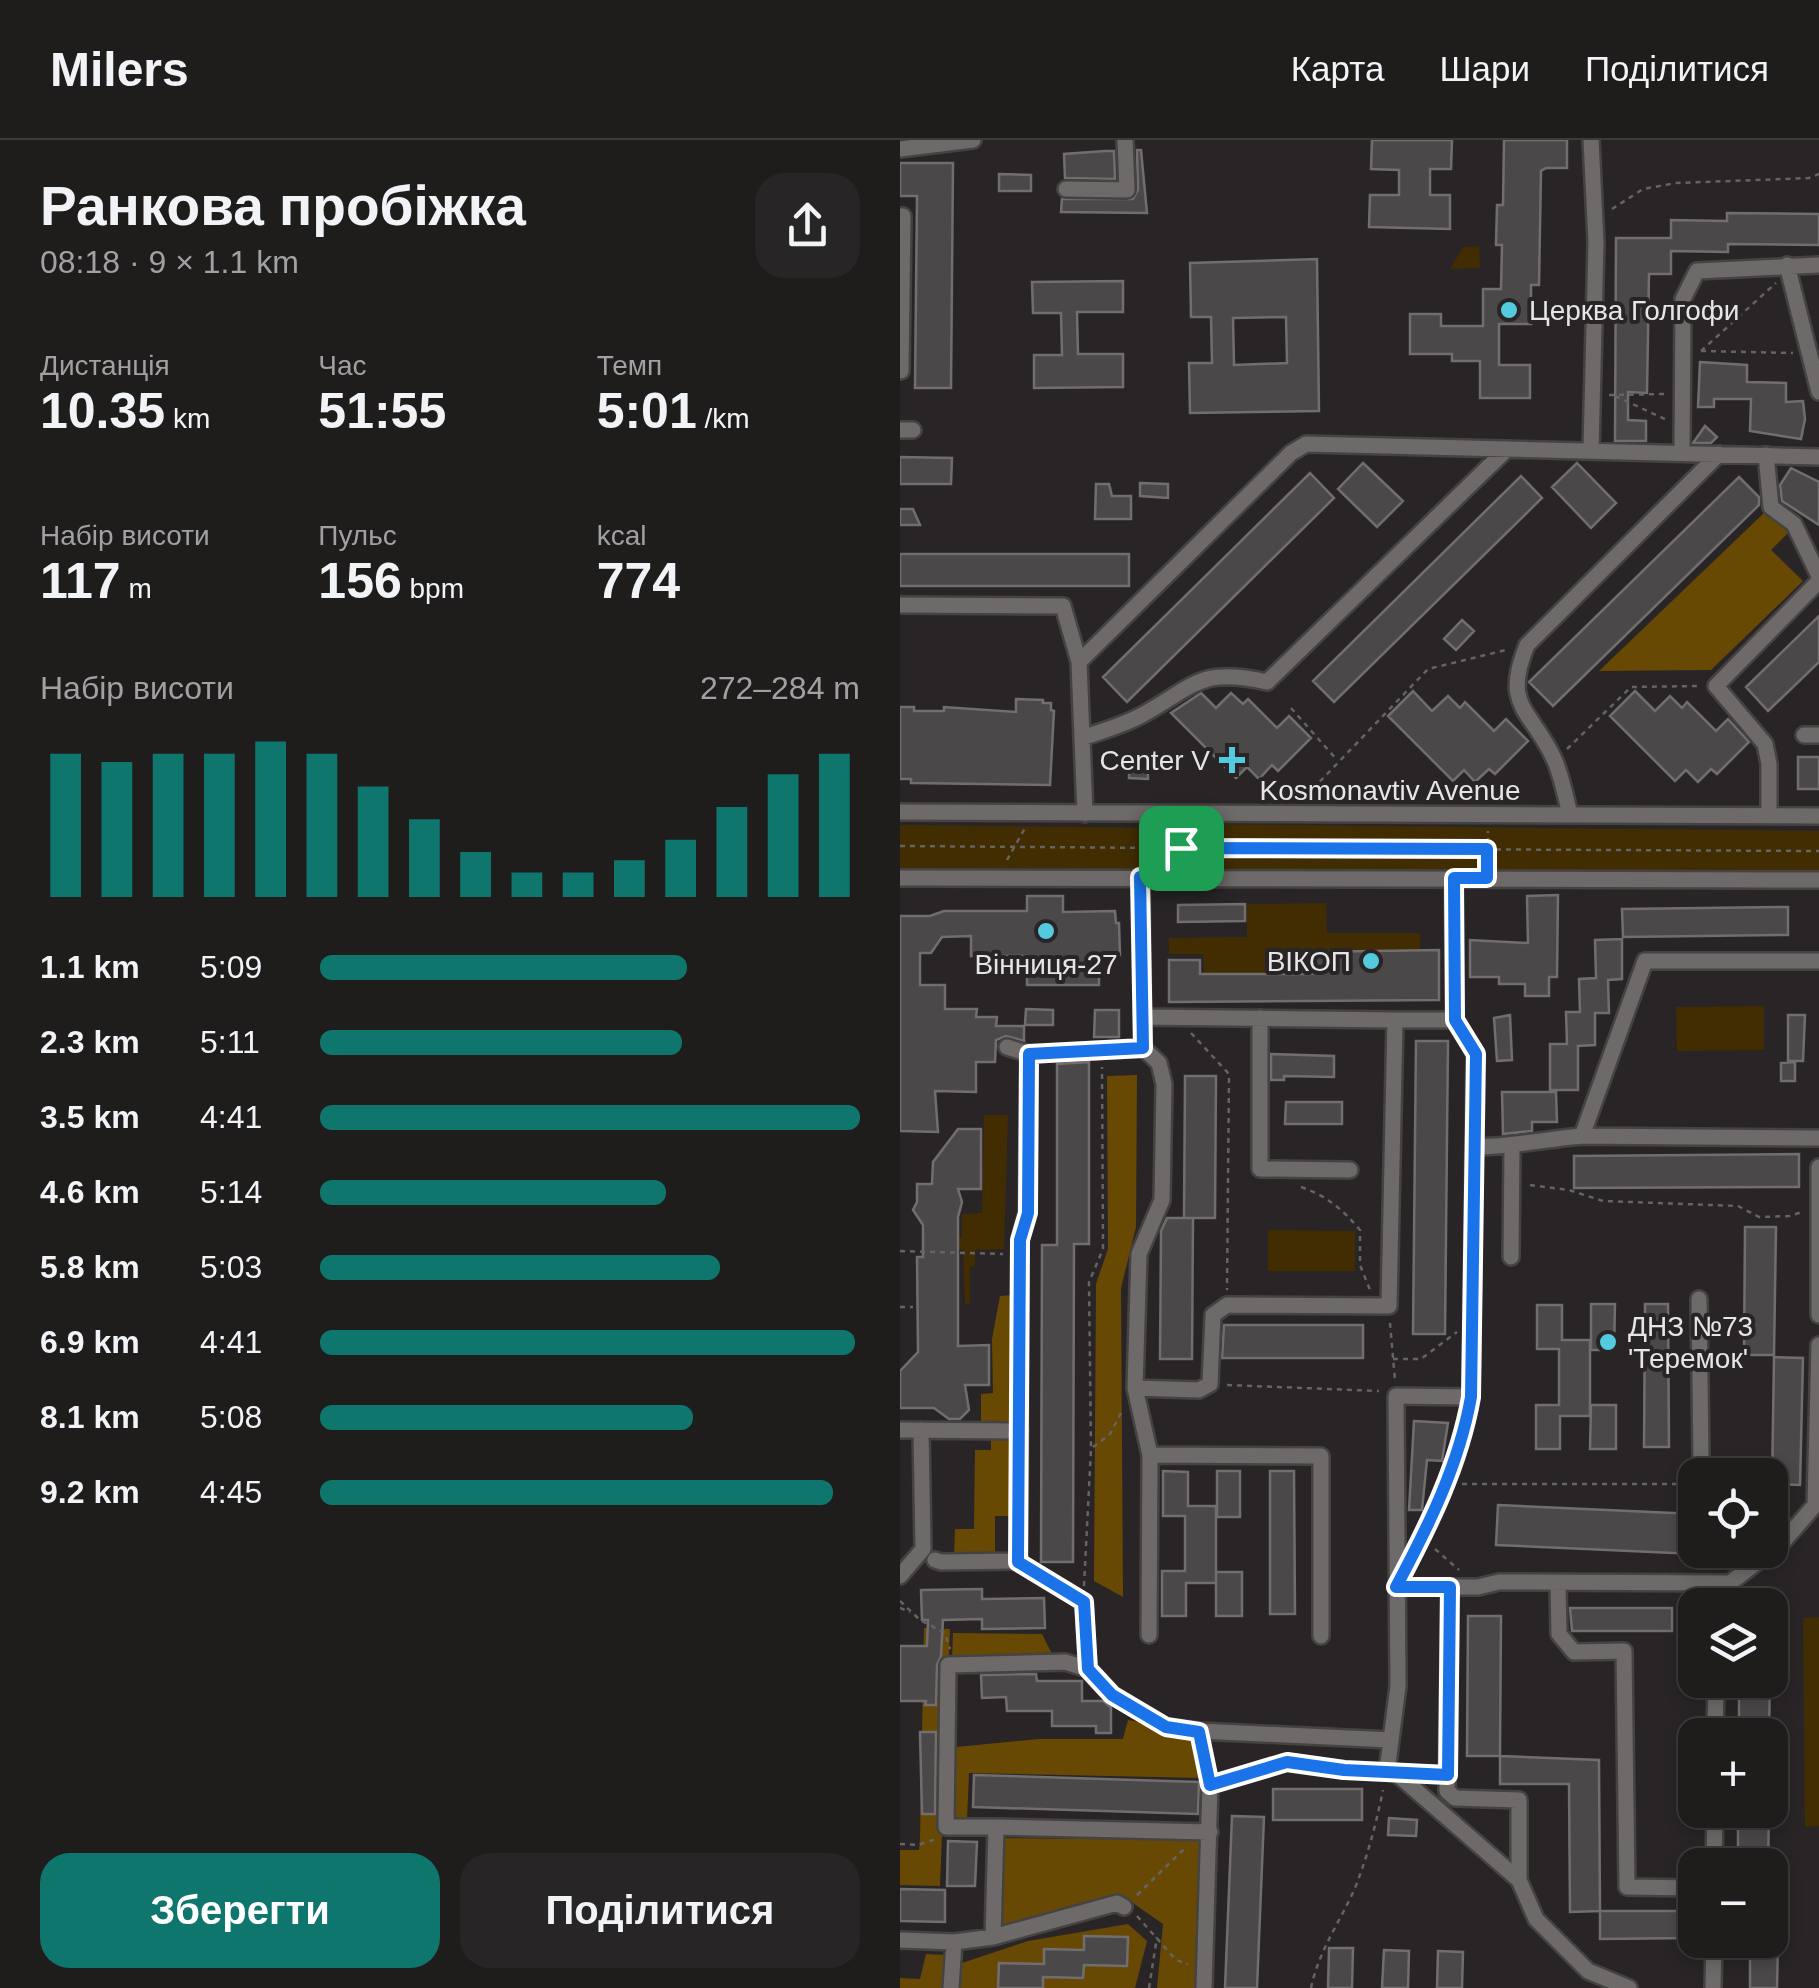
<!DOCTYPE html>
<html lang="uk">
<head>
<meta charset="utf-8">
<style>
	body { margin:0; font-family:Arial,sans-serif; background:#272525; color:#f1f3f6; height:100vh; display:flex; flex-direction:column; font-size:38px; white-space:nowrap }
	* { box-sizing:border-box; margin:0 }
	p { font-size:32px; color:#a1a1a3 }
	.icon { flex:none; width:55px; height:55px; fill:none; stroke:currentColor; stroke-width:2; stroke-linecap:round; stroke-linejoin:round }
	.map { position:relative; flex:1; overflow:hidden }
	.side { display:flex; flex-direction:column; background:#1f1c1c; width:900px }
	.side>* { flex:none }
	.controls { position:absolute; left:778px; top:1318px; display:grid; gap:20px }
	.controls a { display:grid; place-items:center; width:110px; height:110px; border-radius:20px; background:#1f1c1c; box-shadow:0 5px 15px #0003,0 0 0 2px #3c3a3b; font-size:50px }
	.pin { position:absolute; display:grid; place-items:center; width:85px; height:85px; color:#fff; margin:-42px; border-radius:20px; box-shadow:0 5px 15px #0006 }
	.round { display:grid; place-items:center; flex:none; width:105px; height:105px; border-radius:30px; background:#272525 }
	.headline { display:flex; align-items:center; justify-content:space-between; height:170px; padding:0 40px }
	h1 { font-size:55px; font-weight:600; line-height:75px }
	.figures { display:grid; grid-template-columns:repeat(3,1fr); gap:15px; height:170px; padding:10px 40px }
	.figures div { display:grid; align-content:center }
	.figures b { font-size:50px; font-weight:600 }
	.figures small { font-size:28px; font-weight:400 }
	.figures p { font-size:28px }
	.chart { height:280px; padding:20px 40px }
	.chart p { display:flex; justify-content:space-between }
	.chart svg { width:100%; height:180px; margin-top:10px; stroke:#0f766e; stroke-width:6 }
	.cta { display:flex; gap:20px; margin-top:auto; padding:20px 40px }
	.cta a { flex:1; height:115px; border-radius:30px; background:#0f766e; color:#fff; font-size:40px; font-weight:600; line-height:115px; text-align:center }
	.cta a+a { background:#272525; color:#f1f3f6 }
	ul { padding:0 40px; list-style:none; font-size:32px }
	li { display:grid; grid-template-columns:160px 120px 1fr; align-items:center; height:75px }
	li i { height:25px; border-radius:12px; background:#0f766e }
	header { display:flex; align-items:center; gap:60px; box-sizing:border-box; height:140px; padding:0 50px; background:#1f1c1c; border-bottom:2px solid #3c3a3b }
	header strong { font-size:48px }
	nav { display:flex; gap:55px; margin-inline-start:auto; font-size:35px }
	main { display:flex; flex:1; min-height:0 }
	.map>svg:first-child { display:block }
</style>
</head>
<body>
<header>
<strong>Milers</strong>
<nav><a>Карта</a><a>Шари</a><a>Поділитися</a></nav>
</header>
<main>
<section class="side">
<div class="headline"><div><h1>Ранкова пробіжка</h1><p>08:18 · 9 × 1.1 km</p></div><a class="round"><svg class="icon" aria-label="share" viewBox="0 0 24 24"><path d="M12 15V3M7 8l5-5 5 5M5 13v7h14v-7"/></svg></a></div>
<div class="figures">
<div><p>Дистанція</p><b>10.35<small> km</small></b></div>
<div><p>Час</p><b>51:55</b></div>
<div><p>Темп</p><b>5:01<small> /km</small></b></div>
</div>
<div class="figures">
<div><p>Набір висоти</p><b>117<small> m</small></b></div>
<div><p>Пульс</p><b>156<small> bpm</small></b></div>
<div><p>kcal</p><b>774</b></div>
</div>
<div class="chart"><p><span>Набір висоти</span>272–284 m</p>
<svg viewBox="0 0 160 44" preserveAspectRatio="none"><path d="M5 44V9M15 44V11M25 44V9M35 44V9M45 44V6M55 44V9M65 44V17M75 44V25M85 44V33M95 44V38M105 44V38M115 44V35M125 44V30M135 44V22M145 44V14M155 44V9"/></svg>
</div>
<ul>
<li><b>1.1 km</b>5:09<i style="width:68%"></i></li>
<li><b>2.3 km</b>5:11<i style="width:67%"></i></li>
<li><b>3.5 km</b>4:41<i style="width:100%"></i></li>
<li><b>4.6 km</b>5:14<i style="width:64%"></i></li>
<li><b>5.8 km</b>5:03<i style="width:74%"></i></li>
<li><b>6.9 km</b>4:41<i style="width:99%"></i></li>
<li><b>8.1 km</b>5:08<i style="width:69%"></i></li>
<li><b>9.2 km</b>4:45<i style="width:95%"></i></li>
</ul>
<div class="cta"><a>Зберегти</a><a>Поділитися</a></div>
</section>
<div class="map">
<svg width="919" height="1848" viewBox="0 0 919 1848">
	<rect width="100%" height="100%" fill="#292526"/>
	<path fill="#422d03" d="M579,106L580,128L550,129L563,107Z
		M295,684L919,691V733L295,729Z
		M0,685L275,688L276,731L0,729Z
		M426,763L427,793H520V810L412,811V833H304L303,814H269V798L347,797V764Z
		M864,866V910L777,911L776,867Z
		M84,975H108L104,1109L75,1110V1126L70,1127V1164H65L63,1110L56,1109L55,1098L62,1097V1074L82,1073Z
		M368,1090L455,1091V1131H368Z
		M919,1477V1686L905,1687L903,1478Z"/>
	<path fill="#684904" d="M865,372L891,390L871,410L903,441L811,530L699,531Z
		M237,935L236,1087L221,1148L223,1457L194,1441L196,1144L208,1109L207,936Z
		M113,1155L112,1281H81V1254L93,1253L92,1199L100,1156Z
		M91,1299H109L113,1308V1376H95V1415L54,1416L55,1389H74L75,1310H91Z
		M24,1488L50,1489L40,1746L0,1745V1710H19L20,1699Z
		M53,1493L142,1494L154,1518L52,1520Z
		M228,1580L249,1584L291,1598L302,1638L69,1633L67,1679L54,1682L56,1607L139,1599H223Z
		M103,1698L304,1700L298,1848H257L263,1784L220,1754L101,1790Z
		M228,1784L247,1801L235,1848H61L62,1823L128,1801Z
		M26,1814L45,1815L44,1848H0V1838L20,1839Z"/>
	<path fill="#4b484a" stroke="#726e70" stroke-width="2.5" fill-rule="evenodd" d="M472,0H552L551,29H530V55H550V89L469,87L470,55H499V30L471,29Z
		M604,0H667V28H646L641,31L639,145H631V184H599V225H630V258H580V221H552V214H510V174H541V186H583V149H601L602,105H596L597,65H603Z
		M237,10H241L247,73L161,72L162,59H233L238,50Z
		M205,11H214L215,39L165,38L164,14Z
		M0,23H53L51,248H15L17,56H0Z
		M99,34L131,35V51H99Z
		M827,73L919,74V105L828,104V112L771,111V134H749L747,253L728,252V280L746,281V301H715L716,98H771V80L827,81Z
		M417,119L419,271L290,273L289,223H312L311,177H291L290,123ZM386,177L387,223L334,225L333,178Z
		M223,141V172H177L178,214H223V247L134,248V215H162L161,173H133L132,142Z
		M800,222L847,225V242L886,243V262L903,261L905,279L901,299L850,291L851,259H814V267H798Z
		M805,286L817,297L811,303H793Z
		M0,317L52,318L51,344H0Z
		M463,323L503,361L477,387L438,349Z
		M677,323L716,363L691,388L652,347Z
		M891,328L919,342V385L882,361L880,345Z
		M410,333L434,358L227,562L203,537Z
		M621,336L642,358L434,562L413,541Z
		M839,337L859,357V365L653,566L629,542Z
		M240,343L268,344V358L240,356Z
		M196,344H209L212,356H231V379H195Z
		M0,369H13L20,385H0Z
		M0,414H229V446H0Z
		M919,476V522L868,571L846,547Z
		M562,480L574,491L556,510L544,499Z
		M513,551L532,571L548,556L560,568L565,562L594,591L606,579L628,601L595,634L589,629L575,642L564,630L553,641L488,576Z
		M735,551L755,571L770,556L782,568L787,562L816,591L828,579L849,602L817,634L811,629L798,642L786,630L775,641L710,576Z
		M301,553L316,568L331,553L343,564L348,559L377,588L389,576L411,598L378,631L372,625L359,639L347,627L336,638L271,573Z
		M116,559L143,560V563H151V570L154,571L150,645L11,643V639H0V567H14V571H44V567L116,572Z
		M898,617H919V649H898Z
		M229,621L248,622V639L229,638Z
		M658,755L657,837H649V856H625V844H599V837H570V800L628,803L627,756Z
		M127,756H163V772L215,771L216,783H219L220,815H199V845H127V816H71V796L42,797L31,813H20V845H45V869H77L76,877H97L96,886H124V901L106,896L96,900L95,922H76V952L35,951L38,992L0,991V776H30L44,771H127Z
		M345,764V781L278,782V765Z
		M888,767V795L723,797L722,769Z
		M722,799V839L708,840L709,873H695V905L678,906V950H650V904H667L666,872H680L679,839L696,838L695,800Z
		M539,810V860L269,862V820H300V834H412V812Z
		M126,869L153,870V885H125Z
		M195,870H219V897H194Z
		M610,875L612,920L597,921L594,878Z
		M888,875H905L903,921H888Z
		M516,901H548L545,1194H513Z
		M371,914L434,916V937L384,936V940H371Z
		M189,922V1104H174L173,1422H141L142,1105H157V924Z
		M895,922V941H881V923Z
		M285,936H316L315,1078H284Z
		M602,952H656L657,982H632V991L603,994Z
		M386,962H442V984H385Z
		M58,989H81V1049H58L62,1062L58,1077V1206L89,1205V1245H65L69,1270L60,1279H49L34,1268H0V1231L18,1212L17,1117H23V1085L13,1070L17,1062V1044H32L33,1022Z
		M899,1014V1047L674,1048V1016Z
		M267,1078H293L292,1219H260L261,1091Z
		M845,1087H876L874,1215H844Z
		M691,1164H715L714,1210H691Z
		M745,1164H768L769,1307H744Z
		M637,1165H662V1200H690V1276H660V1309H636V1265H659V1209H637Z
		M324,1185H463V1218H322Z
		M874,1217L903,1218L900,1345L872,1344Z
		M691,1265H716V1309H690Z
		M514,1281L548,1283L542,1321L527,1320L522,1370H509Z
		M263,1331L288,1332V1366H316V1443H286V1476H262V1431H285V1376H263Z
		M317,1331H340V1377H317Z
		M370,1331H394L395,1474H370Z
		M598,1365L795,1374V1414L596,1405Z
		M316,1432H342V1476H316Z
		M82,1449V1459L144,1458L145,1488L82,1489V1479L43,1480L41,1516L37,1525L36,1565H25L26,1561H0V1506H27L28,1480H22L21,1450Z
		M670,1468H772V1491H672Z
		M568,1476H601L600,1616H567Z
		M136,1534L137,1541H182V1561H203L211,1567V1593H196V1586H152V1571H107L106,1557L82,1558L81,1535Z
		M839,1540H870L869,1595H839Z
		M20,1592H36L35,1674H22Z
		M600,1616L699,1620L700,1771L670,1772L669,1644H600Z
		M74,1635L299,1642L298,1674L73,1667Z
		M373,1649H462V1680H373Z
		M838,1670H869L868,1725H838Z
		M332,1676L364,1677L357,1848H325Z
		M489,1678L517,1680L516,1696L488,1695Z
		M48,1701L77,1702L75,1746H47Z
		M0,1749L45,1750V1782L0,1781Z
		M700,1771H794V1798L700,1799Z
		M184,1796L228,1797L227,1826L184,1825L183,1838L143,1837V1848H98L99,1823L144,1824V1809L184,1810Z
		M850,1800H867V1804H878L877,1848H850Z
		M429,1808H453L452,1848H428Z
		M484,1810L509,1811L508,1848H482Z
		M538,1811L563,1812L562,1848H537Z"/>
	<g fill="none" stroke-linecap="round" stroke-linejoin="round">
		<defs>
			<path id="minor" d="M691,0L696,102L691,311
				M0,9L73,0
				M166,49L227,50L225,0
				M0,76H3L1,231
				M887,125L919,252
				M0,290H13
				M782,313L783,159L797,131L919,125
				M866,315L871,367L894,384L919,436
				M0,465L163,466L179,522
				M904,595H919
				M182,598C202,591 224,585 242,575C296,545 300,527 367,542L607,309
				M0,672L919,676
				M185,674L179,522L391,313L406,304L919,317
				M281,675V737
				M670,675C666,658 662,638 655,621C632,569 601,568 627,505L819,314
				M869,676V624L865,604L816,546L919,441
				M0,738L919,740
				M243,877L495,880
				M360,878V1029L450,1030
				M555,880L575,914L571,1257C559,1325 528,1387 496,1447H578L599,1442L830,1443
				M107,907L129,914L243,908L241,737
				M243,908L259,923L264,944L262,1060L239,1114L235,1248L299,1250L310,1244L313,1175L327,1165L489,1166L495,880H555L553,738
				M682,996L745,821H919
				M574,1007C611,1007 646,999 682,996L919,998
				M919,1027V1175
				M611,1117L612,1007
				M799,1159L801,1320L811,1335
				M235,1248L250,1315L249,1495
				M0,1290L120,1291
				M250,1315L421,1316V1496
				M35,1420L41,1422L119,1421L120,1100L127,1073L129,914
				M0,1436L23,1409L21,1290
				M658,1443L659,1494L674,1512L724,1511L727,1747L795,1748
				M550,1447L547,1651L555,1658L619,1660V1740
				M184,1463L188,1529
				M816,1465L830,1443L882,1403L915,1365L919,1205
				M815,1595L816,1540
				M491,1600L498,1546L496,1256L571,1257
				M496,1633L548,1635
				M96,1687H46L48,1525L165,1522L188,1529L213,1555L266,1587L299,1591L491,1600L487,1632L496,1633L619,1740L636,1779L688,1831L729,1848
				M814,1725L815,1670
				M93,1797L217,1763L224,1767
				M0,1800L54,1802L93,1797L96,1687L310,1692
				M51,1848L54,1802
				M304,1848L310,1645L387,1622L444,1630
				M813,1848L814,1800"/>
		</defs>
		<use href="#minor" stroke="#454242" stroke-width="20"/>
		<path stroke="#666363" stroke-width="2.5" stroke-dasharray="5 5" stroke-linecap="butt" d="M712,69L743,49L776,43L909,38L919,34
			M801,211L876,143
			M801,211L893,213
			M709,255L766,254
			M715,256L767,280
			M391,568L437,620
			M667,609L731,547L799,546
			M406,656L528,529L606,510
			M0,706L263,708
			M296,708L919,711
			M107,720L125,688
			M587,723L588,691
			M291,893L329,934L327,1150
			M630,1045L669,1050L703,1061L838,1066L859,1077L889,1076L902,1072
			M401,1047C427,1056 442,1069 460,1090V1125L470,1150
			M0,1111L103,1114
			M0,1167H13
			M490,1183L495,1240
			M493,1219H521L557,1192
			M327,1245L479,1251
			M193,1307L210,1294L222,1271
			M562,1344H795
			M535,1409L559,1430
			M130,1429L170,1454
			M184,1446L191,1309L189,1142L203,1109L202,927
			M0,1461L20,1480L45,1493L50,1509
			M0,1468L10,1472
			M302,1608L307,1629
			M0,1704L18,1705L36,1699
			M237,1755L285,1708
			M237,1776L276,1820L288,1824
			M249,1848L257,1797
			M411,1848C419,1810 440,1782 455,1748C468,1715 476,1684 483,1650"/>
		<use href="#minor" stroke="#6e6a6a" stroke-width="15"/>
	</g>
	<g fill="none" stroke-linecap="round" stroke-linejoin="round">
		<defs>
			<path id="route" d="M281,708L587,709V738H554L555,880L576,914L571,1257C559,1325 528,1387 496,1447H550L548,1635L444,1630L387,1622L310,1645L299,1592L266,1587L212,1555L188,1529L184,1462L118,1422L120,1100L128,1073L129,914L243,908L240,737L282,736Z"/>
		</defs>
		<use href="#route" stroke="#fff" stroke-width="20"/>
		<use href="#route" stroke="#1a73e8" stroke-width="12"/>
	</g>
	<g fill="#54cade" stroke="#292526" stroke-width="4">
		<circle cx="609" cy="170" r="10"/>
		<path d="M327 605h10v10h10v10h-10v10h-10v-10h-10v-10h10z"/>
		<circle cx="146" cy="791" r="10"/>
		<circle cx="471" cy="821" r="10"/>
		<circle cx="708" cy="1202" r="10"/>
	</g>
	<g text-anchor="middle" stroke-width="8" stroke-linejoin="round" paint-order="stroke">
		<g font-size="28" fill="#e8e5e5" stroke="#292526" text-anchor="start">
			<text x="629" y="180">Церква Голгофи</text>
			<text x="310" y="630" text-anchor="end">Center V</text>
			<text x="451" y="831" text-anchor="end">ВІКОП</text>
			<text x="146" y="834" text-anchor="middle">Вінниця-27</text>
			<text x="728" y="1196">ДНЗ №73<tspan x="728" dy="32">'Теремок'</tspan></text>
		</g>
		<g font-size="28" fill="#e8e5e5" stroke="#292526">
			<text x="490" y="660">Kosmonavtiv Avenue</text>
		</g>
	</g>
</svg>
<div class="controls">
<a><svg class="icon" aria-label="locate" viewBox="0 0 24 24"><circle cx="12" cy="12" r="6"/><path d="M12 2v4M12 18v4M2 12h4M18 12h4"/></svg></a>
<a><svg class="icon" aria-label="layers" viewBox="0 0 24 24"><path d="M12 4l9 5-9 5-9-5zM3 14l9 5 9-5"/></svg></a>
<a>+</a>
<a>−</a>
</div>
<div class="pin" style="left:281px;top:708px;background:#1e9e55"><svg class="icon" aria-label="arrive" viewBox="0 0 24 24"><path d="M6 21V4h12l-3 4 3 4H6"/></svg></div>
</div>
</main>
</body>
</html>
